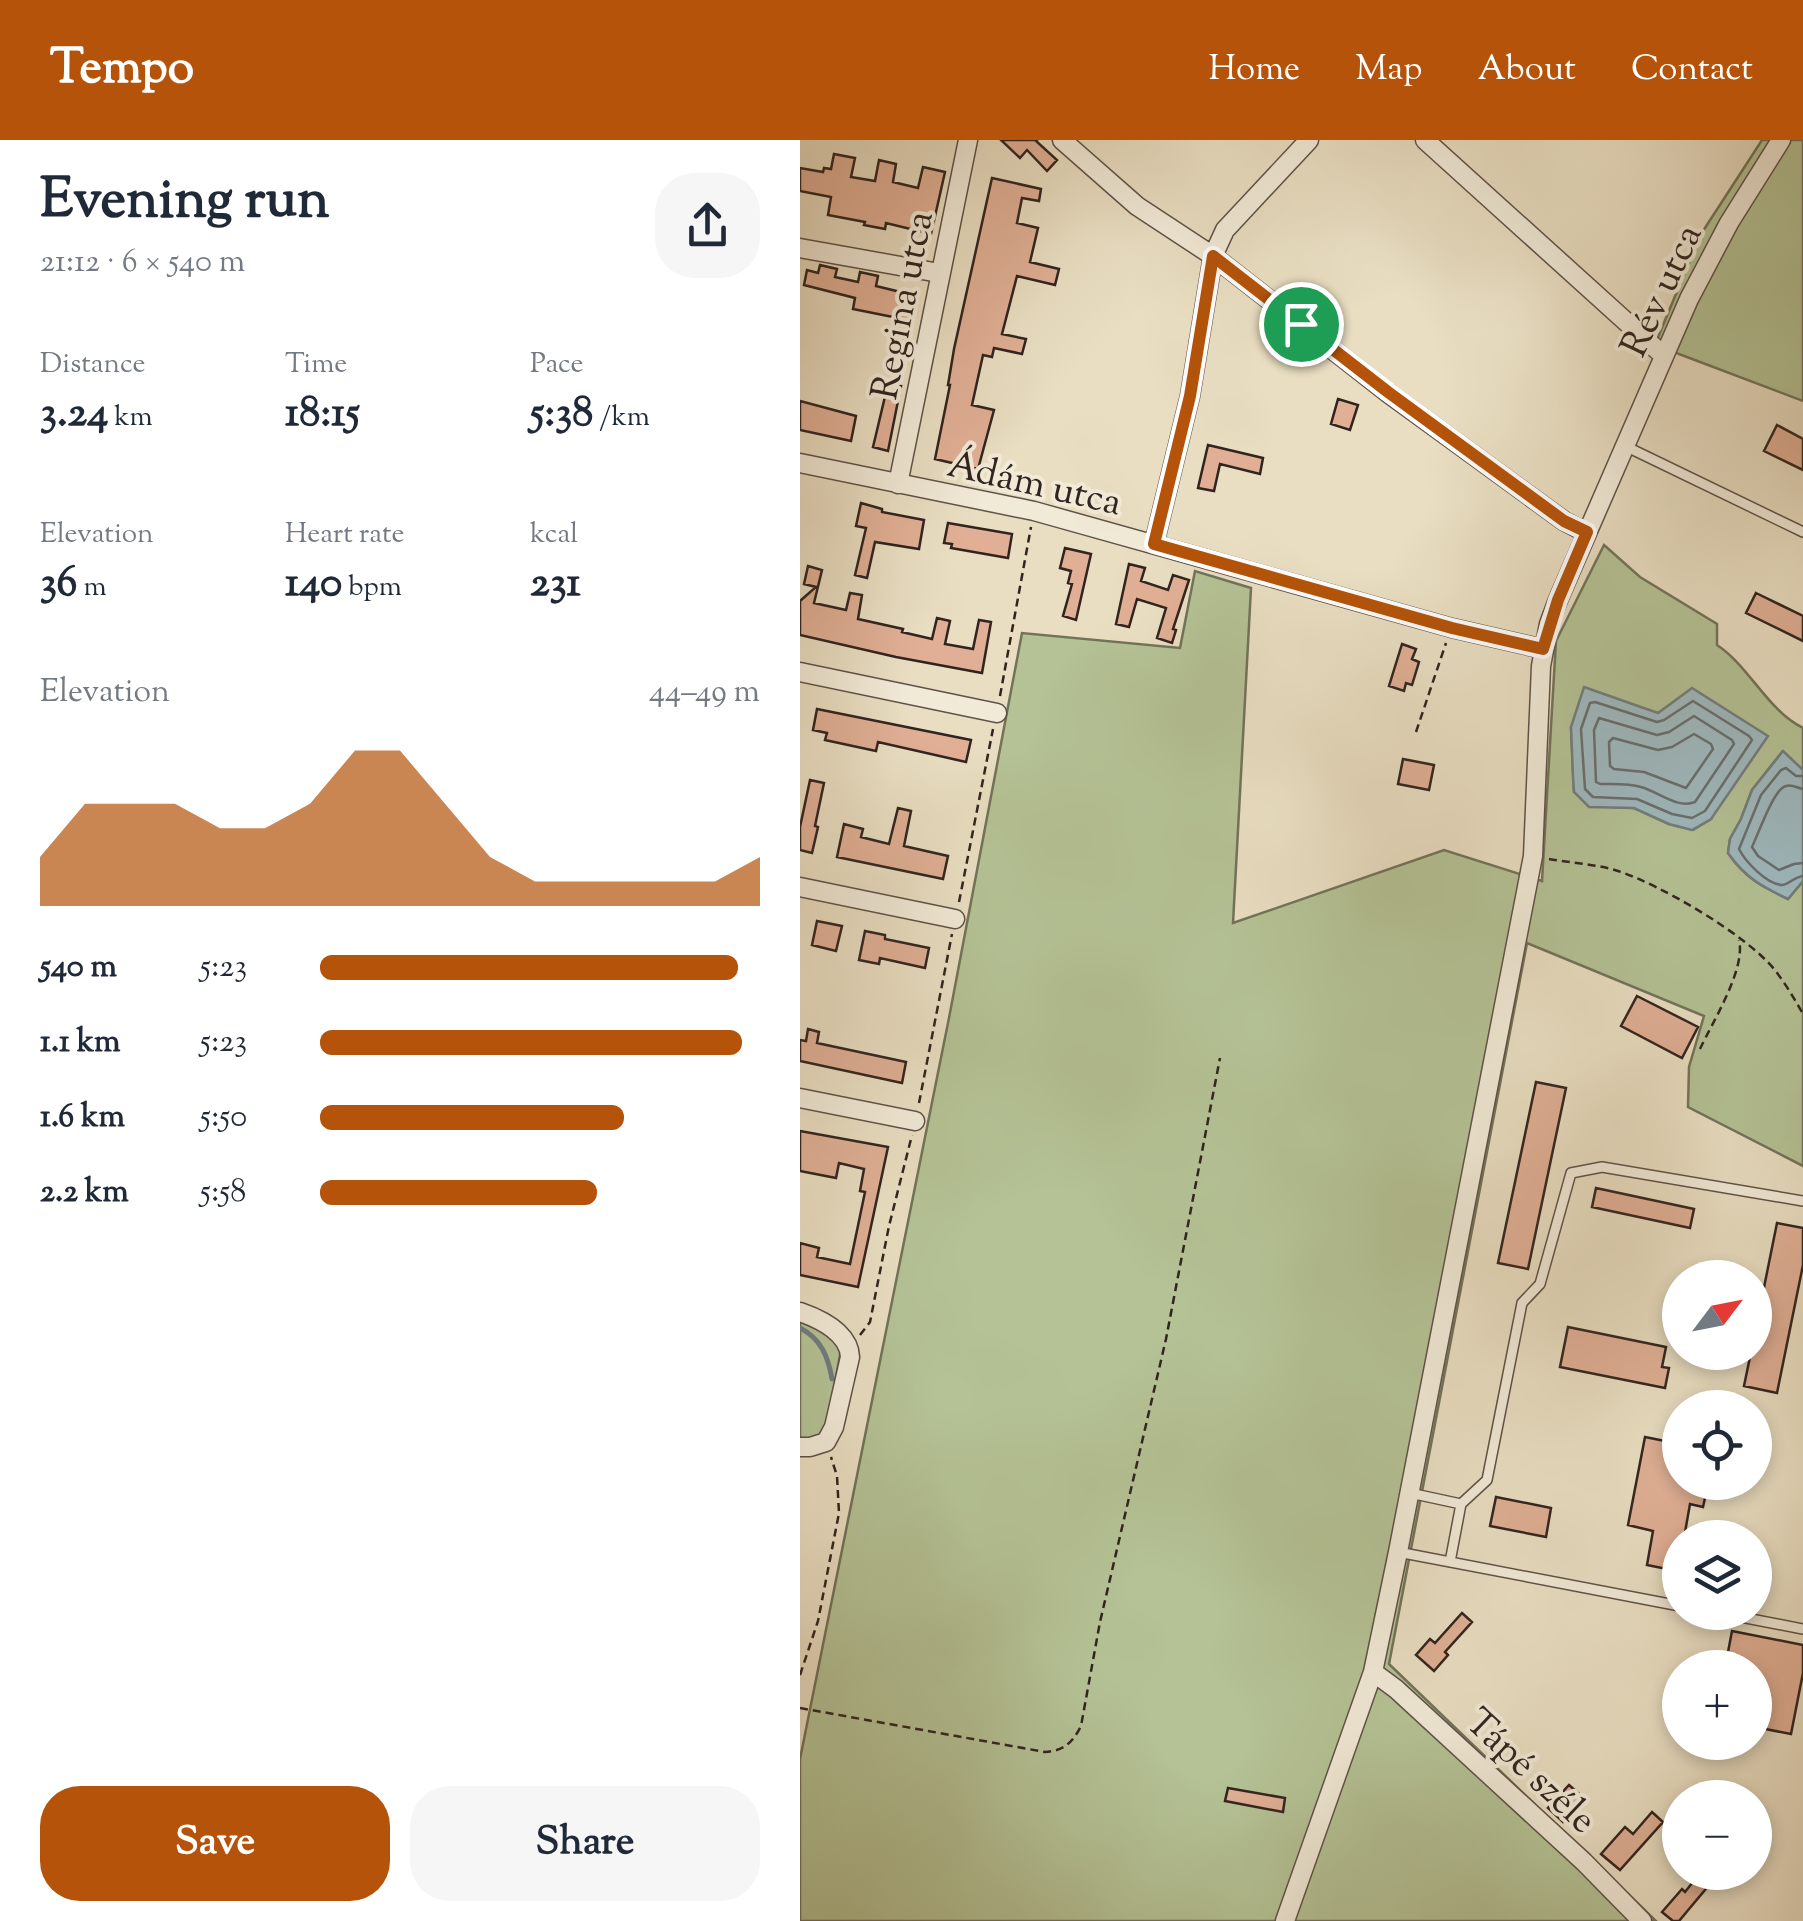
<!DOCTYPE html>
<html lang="en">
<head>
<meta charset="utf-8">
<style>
	body { margin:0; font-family:"Sorts Mill Goudy",serif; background:#f6f6f7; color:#1f2937; height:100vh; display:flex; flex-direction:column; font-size:38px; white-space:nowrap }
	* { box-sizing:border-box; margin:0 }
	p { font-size:32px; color:#747a83 }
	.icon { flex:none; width:55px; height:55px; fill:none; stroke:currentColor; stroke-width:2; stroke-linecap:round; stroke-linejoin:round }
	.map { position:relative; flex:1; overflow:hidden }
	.drawer { display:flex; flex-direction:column; background:#fff; width:800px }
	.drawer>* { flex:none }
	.needle { width:65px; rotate:58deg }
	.controls { position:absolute; left:862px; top:1120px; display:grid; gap:20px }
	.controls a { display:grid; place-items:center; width:110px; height:110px; border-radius:50%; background:#fff; box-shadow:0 5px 15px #0003; font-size:50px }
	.pin { position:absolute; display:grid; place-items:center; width:85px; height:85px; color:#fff; margin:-42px; border:5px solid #fff; border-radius:50%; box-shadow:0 2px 10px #0007 }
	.round { display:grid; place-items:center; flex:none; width:105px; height:105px; border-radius:40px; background:#f6f6f7 }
	.headline { display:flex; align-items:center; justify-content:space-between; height:170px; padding:0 40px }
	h1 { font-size:55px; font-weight:800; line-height:75px }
	.metrics { display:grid; grid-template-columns:repeat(3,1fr); gap:15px; height:170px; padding:10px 40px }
	.metrics div { display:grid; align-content:center }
	.metrics b { font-size:42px; font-weight:800 }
	.metrics small { font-size:28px; font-weight:400 }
	.metrics p { font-size:28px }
	.chart { height:280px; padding:20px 40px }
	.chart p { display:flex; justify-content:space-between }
	.chart svg { width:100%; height:180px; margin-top:10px; fill:#b45309; opacity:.7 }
	.button { display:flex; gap:20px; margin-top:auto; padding:20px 40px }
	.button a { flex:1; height:115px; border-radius:40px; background:#b45309; color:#fff; font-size:40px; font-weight:800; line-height:115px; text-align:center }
	.button a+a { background:#f6f6f7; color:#1f2937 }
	ul { padding:0 40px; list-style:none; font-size:32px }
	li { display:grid; grid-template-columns:160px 120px 1fr; align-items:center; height:75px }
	li i { height:25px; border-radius:12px; background:#b45309 }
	header { display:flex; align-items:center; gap:60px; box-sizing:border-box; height:140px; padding:0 50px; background:#b45309; color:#fff }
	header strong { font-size:48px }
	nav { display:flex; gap:55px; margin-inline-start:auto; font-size:35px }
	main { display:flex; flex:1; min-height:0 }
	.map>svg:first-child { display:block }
</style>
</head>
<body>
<header>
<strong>Tempo</strong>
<nav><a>Home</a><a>Map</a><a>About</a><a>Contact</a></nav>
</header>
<main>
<section class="drawer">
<div class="headline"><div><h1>Evening run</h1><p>21:12 · 6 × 540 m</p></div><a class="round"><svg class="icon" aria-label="share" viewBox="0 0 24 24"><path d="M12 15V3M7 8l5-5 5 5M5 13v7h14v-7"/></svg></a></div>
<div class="metrics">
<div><p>Distance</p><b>3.24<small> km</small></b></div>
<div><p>Time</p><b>18:15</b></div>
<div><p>Pace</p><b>5:38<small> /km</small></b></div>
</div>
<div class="metrics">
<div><p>Elevation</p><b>36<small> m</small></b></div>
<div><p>Heart rate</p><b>140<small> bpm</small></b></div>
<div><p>kcal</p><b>231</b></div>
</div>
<div class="chart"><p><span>Elevation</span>44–49 m</p>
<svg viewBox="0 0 160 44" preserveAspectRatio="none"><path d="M0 44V32L10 19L20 19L30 19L40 25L50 25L60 19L70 6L80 6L90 19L100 32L110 38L120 38L130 38L140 38L150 38L160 32V44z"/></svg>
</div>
<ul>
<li><b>540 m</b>5:23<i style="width:95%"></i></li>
<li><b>1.1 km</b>5:23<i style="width:96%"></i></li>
<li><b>1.6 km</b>5:50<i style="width:69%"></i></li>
<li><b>2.2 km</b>5:58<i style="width:63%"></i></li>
</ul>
<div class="button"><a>Save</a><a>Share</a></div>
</section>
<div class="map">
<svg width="1003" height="1781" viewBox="0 0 1003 1781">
	<rect width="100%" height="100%" fill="#e9dec2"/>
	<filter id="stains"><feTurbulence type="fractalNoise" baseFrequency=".002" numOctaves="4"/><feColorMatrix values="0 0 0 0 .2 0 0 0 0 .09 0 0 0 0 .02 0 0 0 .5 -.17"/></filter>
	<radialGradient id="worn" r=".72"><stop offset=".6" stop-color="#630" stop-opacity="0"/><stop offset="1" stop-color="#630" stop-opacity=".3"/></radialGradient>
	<path fill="#b4c295" stroke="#72735a" stroke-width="2.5" fill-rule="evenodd" d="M962,0H1003V261L879,214L856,202L901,94Z
		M804,405L840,437L917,484V505C950,527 967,570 1003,588V630L982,612L952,650L941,679L930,699L928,713C945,738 961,746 988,759L1003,741V1026L888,967L889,927L904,876L727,803L589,1524L856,1781H0V1619L149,878L222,493L380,508L395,431L451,448L433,783L644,710L742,741L756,501ZM858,573L911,679L893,690L869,684L834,668L812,667L774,652L771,587Z
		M0,1175L42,1204L27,1286L21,1297L0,1301Z"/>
	<path fill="#9eb9bf" stroke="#727d7f" stroke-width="2.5" d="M784,547L858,573L892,548L968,596L911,679L892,690L869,684L834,668L789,667L774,652L773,637L771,587Z
		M983,611L1003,630V741L988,759C961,746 946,738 928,713L930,699L941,679L952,650Z"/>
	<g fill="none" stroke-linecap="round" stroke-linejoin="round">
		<path stroke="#686e6f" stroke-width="2.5" d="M893,561L949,596L952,600L905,671L892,678L872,674L837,659L793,657L785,649L781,589L790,563L795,562L857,582L864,580Z
			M894,576L932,600L934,604L895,662C877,669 859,652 841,647C829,643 813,644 800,644L796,642L794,590L799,578L857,595L869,592Z
			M894,594L911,604L913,609L886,648L844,632L814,629L810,626L809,602L813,598L858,610L872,607Z
			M1003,636H996L986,628L981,630L961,655L939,709C945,721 966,744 982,745C988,745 994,737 1003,736
			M1003,649C997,648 992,644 986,646C974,648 958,695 952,707L958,716L979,730L994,724L1003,723"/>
		<path stroke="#727d7f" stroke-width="5" d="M0,1188C21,1199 28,1216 32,1239"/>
	</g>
	<path fill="#e0af95" stroke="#31241f" stroke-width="2.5" d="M201,0H237L236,1L257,20L247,31L227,10L220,18Z
		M34,14L55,18L51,37L75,41L79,20L96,24L93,42L118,48L123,27L145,32L131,94L86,83L85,89L64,85L65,82L28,75L31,57L0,51V28L23,32L24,28L31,29Z
		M192,38L241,49L239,61L222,58L217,83L238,88L230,122L259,129L255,145L217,136L202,194L226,199L222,214L194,208L192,217L183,215L172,265L194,270L178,329L135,319L150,245H148L154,209Z
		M20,125L37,129L35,137L58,142L60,132L78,136L76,146L117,156L106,215L90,211L98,178L53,169L55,158L4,145L7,130L18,133Z
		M88,244L101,246L88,311L73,307Z
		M538,259L558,265L550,290L531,284Z
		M0,261L56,276L51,301L0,290Z
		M977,285L1003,299V330L964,311Z
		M408,305L463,318L460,334L420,324L414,351L398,348Z
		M61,363L82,369V372L124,380L119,409L75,402L67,438L55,435L66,388L56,386Z
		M148,383L212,394L208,418L151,408L152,404L144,403Z
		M265,408L291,414L276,480L263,476L272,444L268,443L271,431L260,428Z
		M329,424L345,428L341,441L368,450L373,435L389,440L373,489L376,490L372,503L357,498L366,468L337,459L329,487L316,484Z
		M8,426L22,430L14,463L46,470L50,453L62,455L58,479L103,489L102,492L132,499L137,478L150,481L145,504L173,509L179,480L191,482L182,533L96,517L0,495V461L16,447L4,444Z
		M956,453L1003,476V501L946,473Z
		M602,504L616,509L612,519L619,522L612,545L606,543L604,551L589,546Z
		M17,569L171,600L166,622L78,602L76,611L25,600L27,593L13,590Z
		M603,619L634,625L629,650L598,644Z
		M10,640L24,643L15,686L18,687L12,713L0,710V687Z
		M98,668L111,671L104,706L148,716L143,739L37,717L44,684L63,689L61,697L89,704Z
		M17,781L42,786L36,811L12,805Z
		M65,791L85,795V799L129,808L125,828L80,818L79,824L59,820Z
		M837,856L898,887L882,918L821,886Z
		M8,889L19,892L17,903L106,922L102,943L0,921V900L6,901Z
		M736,942L766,948L728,1129L698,1123Z
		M0,991L88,1007L58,1147L0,1135V1103L19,1108L17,1117L50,1124L65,1052L60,1051L64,1029L39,1023L36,1038L0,1031Z
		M796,1048L894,1069L890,1088L792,1067Z
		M977,1083L1003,1088V1125L977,1253L944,1246L951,1212H955V1192Z
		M768,1187L866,1207L862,1227L869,1228L865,1248L760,1227Z
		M845,1297L880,1304V1342H894V1346L907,1349L903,1367L890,1364L884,1398H880L877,1431L847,1425L853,1391L828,1385Z
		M696,1357L751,1368L746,1397L690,1386Z
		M662,1473L672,1482L645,1512L648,1515L634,1531L616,1515L630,1499L635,1503Z
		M932,1491L1003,1505V1533L991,1594L955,1587V1528H925Z
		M769,1645L784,1658L763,1682L748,1668Z
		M428,1648L485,1658L483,1672L425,1661Z
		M852,1672L863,1682L820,1730L801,1714L825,1687L833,1694Z
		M901,1732H920L879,1781H873L862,1772L882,1749L885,1752Z"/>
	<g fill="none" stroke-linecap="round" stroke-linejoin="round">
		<defs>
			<path id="lane" d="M825,306L1003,392
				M610,1353L661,1364
				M598,1412L880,1466
				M650,1422L661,1364L687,1340L722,1163L740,1144L771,1033L802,1027L1003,1061
				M915,1472L1003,1489"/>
			<path id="street" d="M262,0L337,66L413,116L588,253L764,381L787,393
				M625,0L864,216
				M0,108L139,133
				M0,323L234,371L652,488L743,509
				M98,344L168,0
				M354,404L390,256L413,116L425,90L509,0
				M0,532L197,573
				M0,747L155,779
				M0,958L115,981
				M0,1172C20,1179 49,1193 50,1217L34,1287L26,1302L10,1307H0
				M573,1532L596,1549L784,1722L842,1781
				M485,1781L573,1532L598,1412L733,716L741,526L749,484L758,460L889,159L929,83L981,0"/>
		</defs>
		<use href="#lane" stroke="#5f5248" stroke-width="12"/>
		<use href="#street" stroke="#5f5248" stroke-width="21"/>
		<path stroke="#31241f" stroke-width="2.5" stroke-dasharray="8 5" stroke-linecap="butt" d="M200,556L231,387
			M616,592L646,503
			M749,719C772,723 796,724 818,731C861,745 945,794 974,829C985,843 994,858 1003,874
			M159,762L193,589
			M900,909C913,881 946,829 939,800
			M119,963L152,794
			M60,1195L70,1182L89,1086L112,995
			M0,1535L18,1481L39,1373L37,1336L31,1317
			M0,1568L245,1612C264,1611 273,1602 281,1586L300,1482L366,1199L420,918"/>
		<use href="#lane" stroke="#f1ead7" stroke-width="9"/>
		<use href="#street" stroke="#f1ead7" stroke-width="18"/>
	</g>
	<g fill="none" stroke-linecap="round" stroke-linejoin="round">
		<defs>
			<path id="route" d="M413,116L588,252L764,381L787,392L758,460L743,509L652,488L354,404L390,256Z"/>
		</defs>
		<use href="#route" stroke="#fff" stroke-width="20"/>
		<use href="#route" stroke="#b45309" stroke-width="12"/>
	</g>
	<g text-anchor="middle" stroke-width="8" stroke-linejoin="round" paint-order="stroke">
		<g font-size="38" fill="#31241f" stroke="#f1ead7">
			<text transform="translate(860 150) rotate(-65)" y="13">Rév utca</text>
			<text transform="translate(101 165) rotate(-79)" y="13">Regina utca</text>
			<text transform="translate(235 342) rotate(13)" y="13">Ádám utca</text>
			<text transform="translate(732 1630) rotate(43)" y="13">Tápé széle</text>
		</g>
	</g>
	<rect width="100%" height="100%" filter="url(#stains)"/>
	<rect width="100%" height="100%" fill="url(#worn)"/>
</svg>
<div class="controls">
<a><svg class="needle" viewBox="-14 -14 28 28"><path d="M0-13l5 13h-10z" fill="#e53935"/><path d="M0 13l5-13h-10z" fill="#747a83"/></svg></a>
<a><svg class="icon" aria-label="locate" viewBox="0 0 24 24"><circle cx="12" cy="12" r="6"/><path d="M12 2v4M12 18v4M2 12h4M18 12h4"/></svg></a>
<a><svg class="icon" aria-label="layers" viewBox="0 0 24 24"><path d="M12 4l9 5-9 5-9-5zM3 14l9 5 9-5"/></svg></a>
<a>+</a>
<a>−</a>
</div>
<div class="pin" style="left:501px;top:184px;background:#1e9e55"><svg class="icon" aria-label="arrive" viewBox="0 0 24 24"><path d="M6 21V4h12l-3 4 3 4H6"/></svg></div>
</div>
</main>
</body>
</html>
